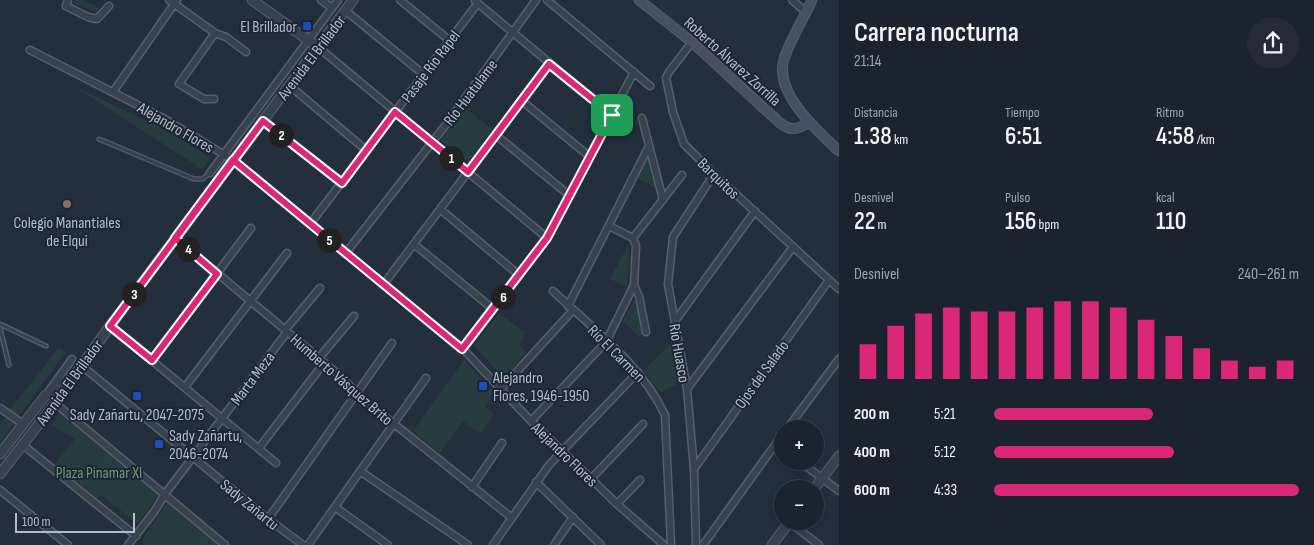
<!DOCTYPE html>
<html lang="es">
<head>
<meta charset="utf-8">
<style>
	body { margin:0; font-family:"Sofia Sans Condensed",sans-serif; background:#242b36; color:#f1f3f6; height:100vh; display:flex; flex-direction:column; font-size:19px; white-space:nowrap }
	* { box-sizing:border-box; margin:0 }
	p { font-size:16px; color:#a0a4aa }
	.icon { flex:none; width:28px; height:28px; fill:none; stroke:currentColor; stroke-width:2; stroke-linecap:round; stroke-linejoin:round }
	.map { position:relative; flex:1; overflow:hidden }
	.side { display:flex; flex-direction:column; background:#1b232e; width:475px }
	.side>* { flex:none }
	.tools { position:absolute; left:774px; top:420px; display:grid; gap:10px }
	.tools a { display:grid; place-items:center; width:50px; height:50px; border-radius:50%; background:#1b232e; box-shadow:0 2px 8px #0003,0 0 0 1px #39404a; font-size:25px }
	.scale { position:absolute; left:15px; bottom:12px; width:120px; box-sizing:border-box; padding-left:5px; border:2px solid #b4bcc9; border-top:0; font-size:14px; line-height:18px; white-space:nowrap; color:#b4bcc9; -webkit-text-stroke:4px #1d2633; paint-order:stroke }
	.pin { position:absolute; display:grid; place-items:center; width:42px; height:42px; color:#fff; margin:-21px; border-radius:10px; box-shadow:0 2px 8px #0006 }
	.km { position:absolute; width:25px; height:25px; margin:-12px; border-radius:50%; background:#222; color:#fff; font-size:14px; line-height:25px; text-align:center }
	.round { display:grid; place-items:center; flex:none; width:52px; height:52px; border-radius:26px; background:#242b36 }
	.summary { display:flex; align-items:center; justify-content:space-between; height:85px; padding:0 15px }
	h1 { font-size:28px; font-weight:600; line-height:38px }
	.figures { display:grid; grid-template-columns:repeat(3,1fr); gap:8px; height:85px; padding:5px 15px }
	.figures div { display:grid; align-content:center }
	.figures b { font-size:25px; font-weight:600 }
	.figures small { font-size:14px; font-weight:400 }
	.figures p { font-size:14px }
	.chart { height:140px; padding:10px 15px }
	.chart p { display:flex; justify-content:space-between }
	.chart svg { width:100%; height:90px; margin-top:5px; stroke:#db2777; stroke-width:6 }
	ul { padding:0 15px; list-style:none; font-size:16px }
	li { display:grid; grid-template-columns:80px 60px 1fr; align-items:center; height:38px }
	li i { height:12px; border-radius:6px; background:#db2777 }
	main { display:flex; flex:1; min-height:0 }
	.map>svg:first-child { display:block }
</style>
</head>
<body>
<main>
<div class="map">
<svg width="839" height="545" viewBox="0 0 839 545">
	<rect width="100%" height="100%" fill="#242f3e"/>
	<path fill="#263c3f" d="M75,0H80L100,7L96,12L74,3Z
		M75,87L164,129L211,158L202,169Z
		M465,108L492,129L468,162L441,141Z
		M648,157L656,188L639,179L638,176Z
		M629,243L630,245L627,287L610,279Z
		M637,296L644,331L640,338L623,321Z
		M499,313L525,333L519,346L526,352L504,378L474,346Z
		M673,343L680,382L661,393L643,371L670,344Z
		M58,348L66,352L18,417L9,411Z
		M464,360L494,393L485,407L494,414L480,434L463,421L440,453L413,431Z
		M59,413L159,494L139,522H135L101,495L97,498L55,464L75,439L52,425Z
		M7,416L15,422L0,443V425Z
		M167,502L218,545H145L141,542Z"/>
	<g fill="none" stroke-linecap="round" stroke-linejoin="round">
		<defs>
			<path id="service" d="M99,139L194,179H203L209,173
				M0,324L46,346
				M0,328L9,365"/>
			<path id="minor" d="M68,0L66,6L88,17L97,19L109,6
				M169,0L215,33L226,37L246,52
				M321,0L332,8
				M400,0L449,40
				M547,0L650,86
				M792,0L806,12
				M475,1L612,115
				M346,11L423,74
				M692,42L669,72L666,78L673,112L684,144L714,174L839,289
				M318,47L547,238
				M30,50L165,119L233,160L463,349L531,421L617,504L664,545
				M290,86L366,150
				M113,92L177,0
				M214,99H204L179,84L215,33
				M522,101L590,157
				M642,118L663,200
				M263,121L342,183
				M496,135L570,196
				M210,173L338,0
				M440,209L519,275
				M310,224L478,3
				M609,226L633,238
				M175,238L338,374L363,399L512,518
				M633,238L682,175
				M414,244L493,309
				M345,254L448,122L536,0
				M383,285L549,64
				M634,285L639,296L646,332
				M553,291C593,329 641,364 665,415L671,545
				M568,306L649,146
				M675,321L755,211
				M110,326L276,463
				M285,330L320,288
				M463,349L547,238L634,72
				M319,358L354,316
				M152,360L251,228
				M82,366L268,519L303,545
				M185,387L287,253
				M687,389L793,247
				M500,390L573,310
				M49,391L72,359
				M55,403L225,545
				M0,408L23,424
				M531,421L606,342L634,285L636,246L633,238
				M787,429L839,359
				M776,444L782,449
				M23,445L136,536
				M259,448L324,363
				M799,461L839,491
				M694,469L829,280
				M360,471L468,545
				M591,479L643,424
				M536,482L601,545
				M472,487L502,443
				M0,490L68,545
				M617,504L640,480
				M335,507L388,545
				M268,519L392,343
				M789,522L819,545
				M128,545L154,512L165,494L287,332
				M308,545L426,378
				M493,545L549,465L638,372
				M554,545L573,517
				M696,545L694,469L687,389L668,284L673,237L714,174
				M703,545L782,435"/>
			<path id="tertiary" d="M252,0L318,47
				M0,454L45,396L68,380
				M0,474L55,403L110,326L353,0
				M814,489L839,456
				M772,545L790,521"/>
			<path id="secondary" d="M639,0L692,42L780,123C792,132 798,129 810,122
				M812,0C803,20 791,38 784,59C774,93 817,131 839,151"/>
		</defs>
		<use href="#service" stroke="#565f6c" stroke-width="5.5"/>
		<use href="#minor" stroke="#565f6c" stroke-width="9"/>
		<use href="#tertiary" stroke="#565f6c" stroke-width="11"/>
		<use href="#secondary" stroke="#565f6c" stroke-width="11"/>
		<use href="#service" stroke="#38414e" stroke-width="3"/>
		<use href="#minor" stroke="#38414e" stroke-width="6"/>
		<use href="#tertiary" stroke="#38414e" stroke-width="9"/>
		<use href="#secondary" stroke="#465061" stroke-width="9"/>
	</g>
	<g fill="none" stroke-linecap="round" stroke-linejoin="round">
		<defs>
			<path id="route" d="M612,115L549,64L468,172L395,112L342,183L263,121L110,326L152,360L217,274L175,238L233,160L462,349L547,238L612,115"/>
		</defs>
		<use href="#route" stroke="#fff" stroke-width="10"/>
		<use href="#route" stroke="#db2777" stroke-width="6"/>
	</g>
	<g fill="#1a4fb4" stroke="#1d2633" stroke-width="2">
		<rect x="302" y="21" width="10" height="10" rx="2.5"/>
		<rect x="478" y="381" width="10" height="10" rx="2.5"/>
		<rect x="132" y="391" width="10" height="10" rx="2.5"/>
		<rect x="154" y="439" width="10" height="10" rx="2.5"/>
	</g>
	<circle fill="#8d6e63" stroke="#1d2633" stroke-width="2" cx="67" cy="204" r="5"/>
	<g text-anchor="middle" stroke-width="4" stroke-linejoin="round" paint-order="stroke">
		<g font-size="16" fill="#b4bcc9" stroke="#1d2633">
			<text x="297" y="32" text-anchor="end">El Brillador</text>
			<text x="67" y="228">Colegio Manantiales<tspan x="67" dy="18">de Elqui</tspan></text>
			<text x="493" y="383" text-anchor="start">Alejandro<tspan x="493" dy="18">Flores, 1946-1950</tspan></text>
			<text x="137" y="420">Sady Zañartu, 2047-2075</text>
			<text x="169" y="441" text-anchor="start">Sady Zañartu,<tspan x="169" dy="18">2046-2074</tspan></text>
		</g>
		<g font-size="16" fill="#b4bcc9" stroke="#1d2633">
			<text transform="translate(311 57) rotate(-53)" y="6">Avenida El Brillador</text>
			<text transform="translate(733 61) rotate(42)" y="6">Roberto Álvarez Zorrilla</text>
			<text transform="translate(430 66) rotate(-53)" y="6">Pasaje Río Rapel</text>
			<text transform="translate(470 92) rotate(-53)" y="6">Río Huatulame</text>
			<text transform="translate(176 127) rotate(30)" y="6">Alejandro Flores</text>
			<text transform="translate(719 178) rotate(44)" y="6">Barquitos</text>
			<text transform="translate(617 353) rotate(45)" y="6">Río El Carmen</text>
			<text transform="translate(680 353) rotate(80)" y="6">Río Huasco</text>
			<text transform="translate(761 374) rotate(-54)" y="6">Ojos del Salado</text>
			<text transform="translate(252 378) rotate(-53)" y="6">Marta Meza</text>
			<text transform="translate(342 379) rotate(41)" y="6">Humberto Vásquez Brito</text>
			<text transform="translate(69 382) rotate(-54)" y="6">Avenida El Brillador</text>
			<text transform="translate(565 454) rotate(44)" y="6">Alejandro Flores</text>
			<text transform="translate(250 504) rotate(39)" y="6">Sady Zañartu</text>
		</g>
		<g font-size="16" fill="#6b9a76" stroke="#1d2633">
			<text x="99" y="478">Plaza Pinamar XI</text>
		</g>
	</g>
</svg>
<div class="tools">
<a>+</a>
<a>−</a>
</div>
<div class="scale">100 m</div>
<div class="pin" style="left:612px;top:115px;background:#1e9e55"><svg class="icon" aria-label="arrive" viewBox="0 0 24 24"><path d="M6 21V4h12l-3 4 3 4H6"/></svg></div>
<b class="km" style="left:451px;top:158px">1</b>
<b class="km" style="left:281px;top:135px">2</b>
<b class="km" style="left:134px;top:294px">3</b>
<b class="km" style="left:188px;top:249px">4</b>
<b class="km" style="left:329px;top:240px">5</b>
<b class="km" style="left:503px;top:297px">6</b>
</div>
<section class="side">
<div class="summary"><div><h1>Carrera nocturna</h1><p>21:14</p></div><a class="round"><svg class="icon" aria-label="share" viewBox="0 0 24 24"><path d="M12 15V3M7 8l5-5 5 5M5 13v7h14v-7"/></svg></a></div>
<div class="figures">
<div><p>Distancia</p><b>1.38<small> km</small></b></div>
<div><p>Tiempo</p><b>6:51</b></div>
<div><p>Ritmo</p><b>4:58<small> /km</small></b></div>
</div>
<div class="figures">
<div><p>Desnivel</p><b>22<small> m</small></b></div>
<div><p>Pulso</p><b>156<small> bpm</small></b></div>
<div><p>kcal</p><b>110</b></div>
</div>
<div class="chart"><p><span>Desnivel</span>240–261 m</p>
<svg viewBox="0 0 160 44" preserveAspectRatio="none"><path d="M5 44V27M15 44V18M25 44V12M35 44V9M45 44V11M55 44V11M65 44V9M75 44V6M85 44V6M95 44V9M105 44V15M115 44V23M125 44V29M135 44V35M145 44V38M155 44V35"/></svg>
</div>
<ul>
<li><b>200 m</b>5:21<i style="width:52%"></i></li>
<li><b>400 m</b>5:12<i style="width:59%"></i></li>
<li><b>600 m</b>4:33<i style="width:100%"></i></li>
</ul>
</section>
</main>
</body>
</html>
